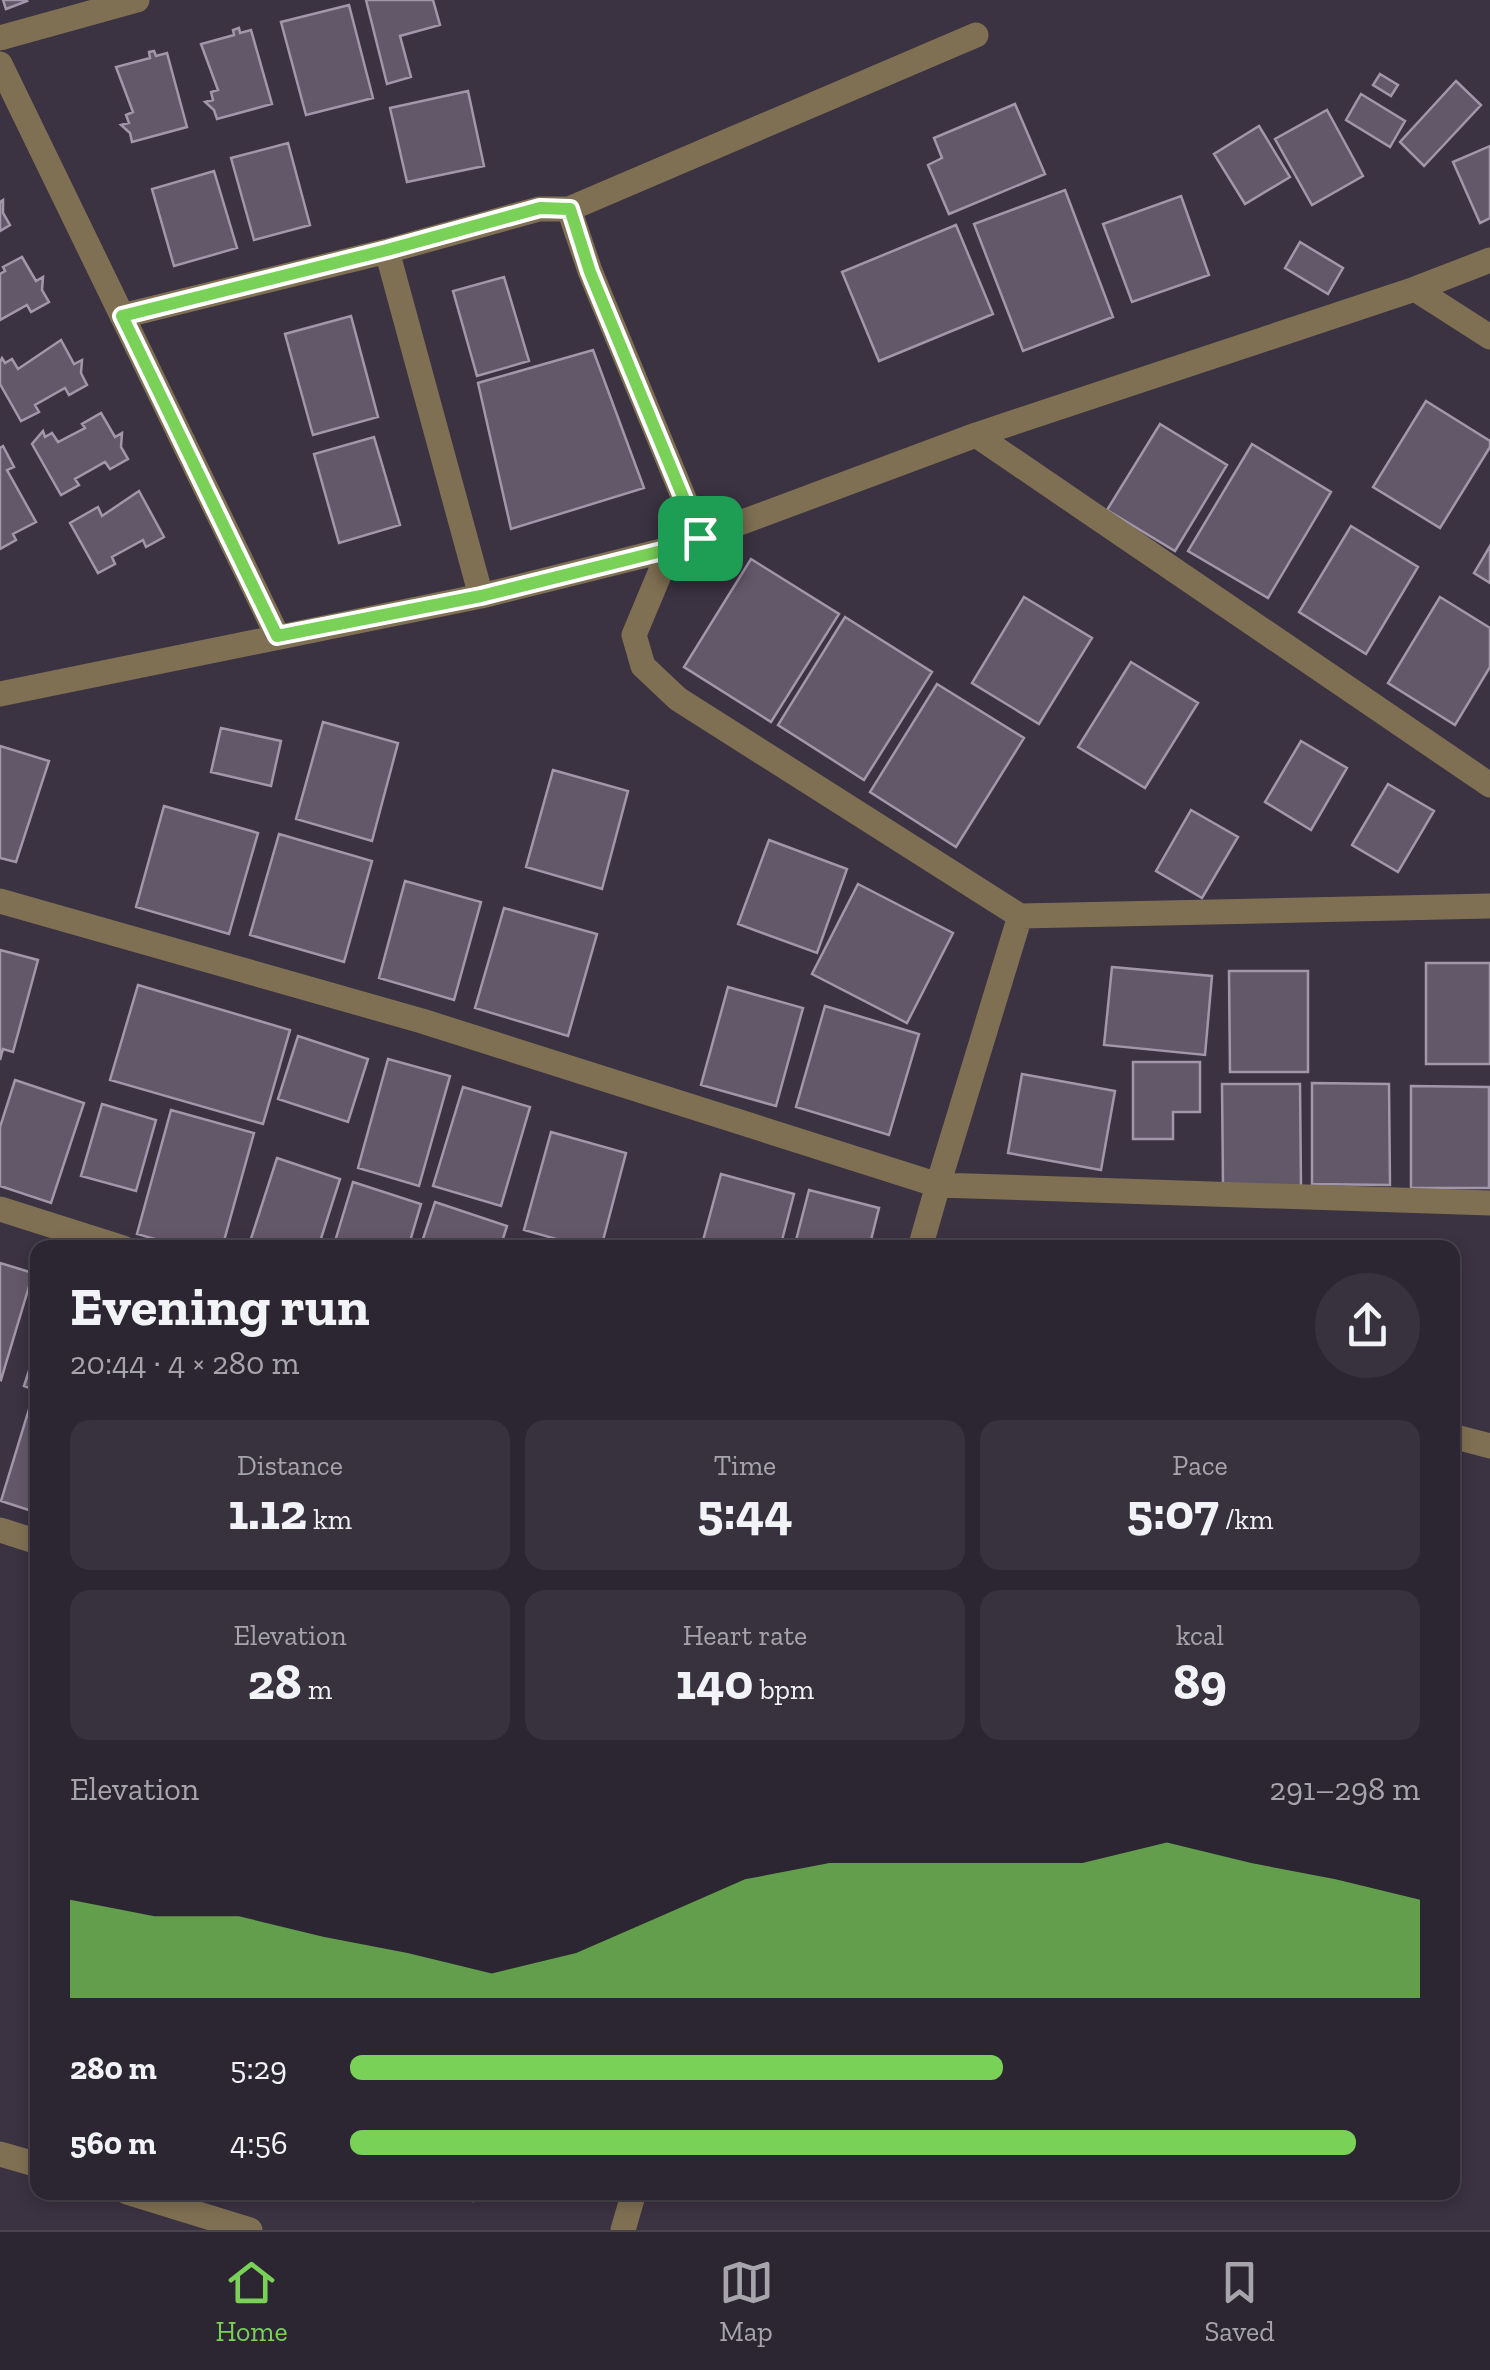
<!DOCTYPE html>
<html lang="en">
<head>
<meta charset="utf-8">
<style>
	body { margin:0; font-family:"Zilla Slab",serif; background:#38323e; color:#f1f3f6; height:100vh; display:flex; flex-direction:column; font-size:38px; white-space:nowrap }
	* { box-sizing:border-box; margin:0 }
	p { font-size:32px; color:#a6a5ac }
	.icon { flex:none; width:55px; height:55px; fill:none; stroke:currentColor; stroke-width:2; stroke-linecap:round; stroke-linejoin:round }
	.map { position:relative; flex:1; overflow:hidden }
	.details { position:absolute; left:30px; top:1240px; width:1430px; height:960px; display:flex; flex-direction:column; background:#2c2632; border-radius:20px; box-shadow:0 5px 15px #0003,0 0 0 2px #48434d }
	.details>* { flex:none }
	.pin { position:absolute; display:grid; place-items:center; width:85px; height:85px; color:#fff; margin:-42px; border-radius:20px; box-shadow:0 5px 15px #0006 }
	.round { display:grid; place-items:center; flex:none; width:105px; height:105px; border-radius:52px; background:#38323e }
	.head { display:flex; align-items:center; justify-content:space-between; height:170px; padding:0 40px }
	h1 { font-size:55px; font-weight:700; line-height:75px }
	.figures { display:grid; grid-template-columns:repeat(3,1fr); gap:15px; height:170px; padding:10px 40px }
	.figures div { display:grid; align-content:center; border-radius:20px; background:#38323e; text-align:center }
	.figures b { font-size:50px; font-weight:700 }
	.figures small { font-size:28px; font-weight:400 }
	.figures p { font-size:28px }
	.chart { height:280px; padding:20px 40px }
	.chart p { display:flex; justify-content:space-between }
	.chart svg { width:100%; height:180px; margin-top:10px; fill:#79d157; opacity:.7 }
	ul { padding:0 40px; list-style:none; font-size:32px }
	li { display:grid; grid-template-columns:160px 120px 1fr; align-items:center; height:75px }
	li i { height:25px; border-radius:12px; background:#79d157 }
	.menu { display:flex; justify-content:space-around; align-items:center; height:140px; border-top:2px solid #48434d; background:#2c2632; font-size:28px; color:#a6a5ac }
	.menu a { display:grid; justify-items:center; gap:5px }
	.menu .current { color:#79d157 }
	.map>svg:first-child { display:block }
</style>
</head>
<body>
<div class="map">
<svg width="1490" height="2230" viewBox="0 0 1490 2230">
	<rect width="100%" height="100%" fill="#3b3242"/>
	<path fill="#625869" stroke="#a297aa" stroke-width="2.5" d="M3,0H26L27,1L6,9Z
		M366,0H433L440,25L400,36L411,77L387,84Z
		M349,5L373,98L306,115L281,22Z
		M239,28L240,33L251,30L272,104L217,119L214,110L205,102L213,100L211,92L218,90L201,44L234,35L233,30Z
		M154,51L156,56L167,53L187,127L132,142L130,133L121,125L129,123L126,115L133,112L116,67L150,58L149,52Z
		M1380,74L1398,85L1391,96L1373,85Z
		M1456,81L1481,105L1424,166L1400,142Z
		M468,91L484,166L407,182L390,108Z
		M1361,94L1405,121L1390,147L1346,120Z
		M1015,104L1045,174L949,214L928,165L942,158L934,138Z
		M1327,110L1363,176L1312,205L1275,139Z
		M1259,126L1290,177L1245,204L1214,154Z
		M288,143L310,225L254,240L231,158Z
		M1490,146V218L1480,223L1453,162Z
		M214,171L237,248L174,266L152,189Z
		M1065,190L1113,317L1023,351L974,224Z
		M1181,196L1209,275L1132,302L1103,224Z
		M3,200V213L10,225L0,231V202Z
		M956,225L993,314L879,361L842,272Z
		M1300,242L1343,268L1328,294L1285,268Z
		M22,257L36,281L43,277L42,290L49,302L31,312L27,305L0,320V274L5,271L3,267Z
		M504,277L529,361L477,376L453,291Z
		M351,316L378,417L313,435L285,334Z
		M61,340L74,364L82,360L81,373L87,385L69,395L65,388L35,405L39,412L21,421L0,384V362L2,358L5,363L12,359L18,369Z
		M593,350L644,488L511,529L478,383Z
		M1426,401L1490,441V447L1440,528L1373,487Z
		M101,413L115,437L122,433L121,447L128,459L110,469L105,462L75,479L79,485L61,495L32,444L43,431L45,437L52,433L58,442L85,428L82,424Z
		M1160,424L1227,465L1175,551L1107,510Z
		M374,437L400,525L339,543L314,454Z
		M1252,444L1331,492L1268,598L1188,551Z
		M3,446L14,467L7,470L36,522L13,534L16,540L0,549V448Z
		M139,491L164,537L146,547L143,540L112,557L115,564L98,573L70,523L98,507L102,516Z
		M1351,526L1418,567L1366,654L1299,612Z
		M1490,546V583L1474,573Z
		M751,559L839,614L771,722L684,667Z
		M1024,597L1092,638L1039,724L972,683Z
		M1440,597L1490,628V667L1455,725L1388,683Z
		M845,617L932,672L864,780L778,725Z
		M1131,662L1198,703L1145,788L1078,747Z
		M937,684L1024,738L956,847L870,792Z
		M323,722L398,743L372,841L296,819Z
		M221,728L281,741L271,786L211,772Z
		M1301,741L1347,768L1311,830L1265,802Z
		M0,746L49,761L16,862L0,858Z
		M553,770L628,791L602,889L526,867Z
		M1388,784L1434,811L1398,872L1352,845Z
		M164,806L258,833L229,934L136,907Z
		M1191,810L1238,837L1202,898L1156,871Z
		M279,834L372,861L344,962L250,935Z
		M769,840L847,869L817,953L738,924Z
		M405,881L481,902L454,1000L379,978Z
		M858,884L953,933L907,1023L812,974Z
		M504,908L597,934L568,1036L475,1008Z
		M0,950L38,960L13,1052L3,1049L0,1060Z
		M1426,963H1490V1064H1426Z
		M1112,967L1212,976L1205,1055L1104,1045Z
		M1229,971H1308V1072H1230Z
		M138,985L290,1030L263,1124L110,1080Z
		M728,987L803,1008L776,1106L701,1085Z
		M825,1006L919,1034L889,1135L796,1107Z
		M298,1036L368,1059L348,1122L278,1099Z
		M388,1059L450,1076L419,1186L358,1168Z
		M1133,1062H1200V1112H1173V1139H1133Z
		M1022,1074L1115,1091L1101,1170L1008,1153Z
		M15,1080L84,1103L51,1203L0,1186V1127Z
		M1312,1083L1389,1084L1390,1185L1312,1184Z
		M1222,1084H1300L1301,1186L1223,1185Z
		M1411,1086L1489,1087V1188H1411Z
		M463,1087L530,1107L501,1206L433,1186Z
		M102,1104L156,1120L136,1191L81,1176Z
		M171,1110L254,1133L222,1248H186L137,1234Z
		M551,1132L626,1153L601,1248H588L524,1230Z
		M277,1158L340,1179L318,1248H248Z
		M721,1174L794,1194L780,1248H701Z
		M353,1182L421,1204L408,1248H333Z
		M809,1190L879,1208L869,1248H794Z
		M435,1202L507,1226L500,1248H420Z
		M0,1263L33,1273L1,1380L0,1379Z
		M38,1343V1391L24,1386Z
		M30,1406L38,1408V1513L1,1501Z
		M439,2192H475L473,2201Z"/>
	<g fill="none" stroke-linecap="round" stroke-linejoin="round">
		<path stroke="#7f7053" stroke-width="25" d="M0,38L137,0
			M0,64L277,635
			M569,209L976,35
			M387,251L481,596
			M1415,289L1490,337
			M122,316L387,251L539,209H569L590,271L700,537
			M976,435L1490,785
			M670,549L634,635L643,666L678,699L1020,916L1490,906
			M0,694L481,596L670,549L976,435L1415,289L1490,260
			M0,901L422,1021L938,1185L920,1248
			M1020,916L938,1185L1490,1203
			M0,1209L123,1248
			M1452,1436L1490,1446
			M0,1530L38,1542
			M0,2154L38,2165
			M127,2192L250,2230
			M623,2230L634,2192"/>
	</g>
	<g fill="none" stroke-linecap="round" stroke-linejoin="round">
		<defs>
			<path id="route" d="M540,208L570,209L590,272L700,538L670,549L481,596L277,636L122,316L387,250Z"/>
		</defs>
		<use href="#route" stroke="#fff" stroke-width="20"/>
		<use href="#route" stroke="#79d157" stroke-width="12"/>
	</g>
</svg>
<div class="pin" style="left:700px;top:538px;background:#1e9e55"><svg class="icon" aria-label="arrive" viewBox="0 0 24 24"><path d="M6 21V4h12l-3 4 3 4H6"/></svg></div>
<section class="details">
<div class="head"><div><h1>Evening run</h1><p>20:44 · 4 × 280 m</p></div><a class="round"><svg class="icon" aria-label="share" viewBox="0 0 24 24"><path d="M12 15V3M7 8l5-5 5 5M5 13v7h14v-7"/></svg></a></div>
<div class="figures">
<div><p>Distance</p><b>1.12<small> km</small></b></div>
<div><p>Time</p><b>5:44</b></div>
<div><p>Pace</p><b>5:07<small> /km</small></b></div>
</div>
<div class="figures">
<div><p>Elevation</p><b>28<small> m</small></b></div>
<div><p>Heart rate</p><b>140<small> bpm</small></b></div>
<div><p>kcal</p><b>89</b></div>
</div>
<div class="chart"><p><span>Elevation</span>291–298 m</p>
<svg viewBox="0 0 160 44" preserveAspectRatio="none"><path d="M0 44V20L10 24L20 24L30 29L40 33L50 38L60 33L70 24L80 15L90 11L100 11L110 11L120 11L130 6L140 11L150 15L160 20V44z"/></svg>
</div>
<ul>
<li><b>280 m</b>5:29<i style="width:61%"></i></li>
<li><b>560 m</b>4:56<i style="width:94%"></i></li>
</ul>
</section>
</div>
<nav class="menu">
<a class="current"><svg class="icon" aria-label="home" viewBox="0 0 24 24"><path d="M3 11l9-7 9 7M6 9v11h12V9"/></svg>Home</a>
<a><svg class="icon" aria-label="map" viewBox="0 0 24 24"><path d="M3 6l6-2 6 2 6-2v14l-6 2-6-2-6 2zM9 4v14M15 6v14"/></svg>Map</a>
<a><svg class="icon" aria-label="saved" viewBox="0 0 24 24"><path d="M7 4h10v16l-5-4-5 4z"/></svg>Saved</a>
</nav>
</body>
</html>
